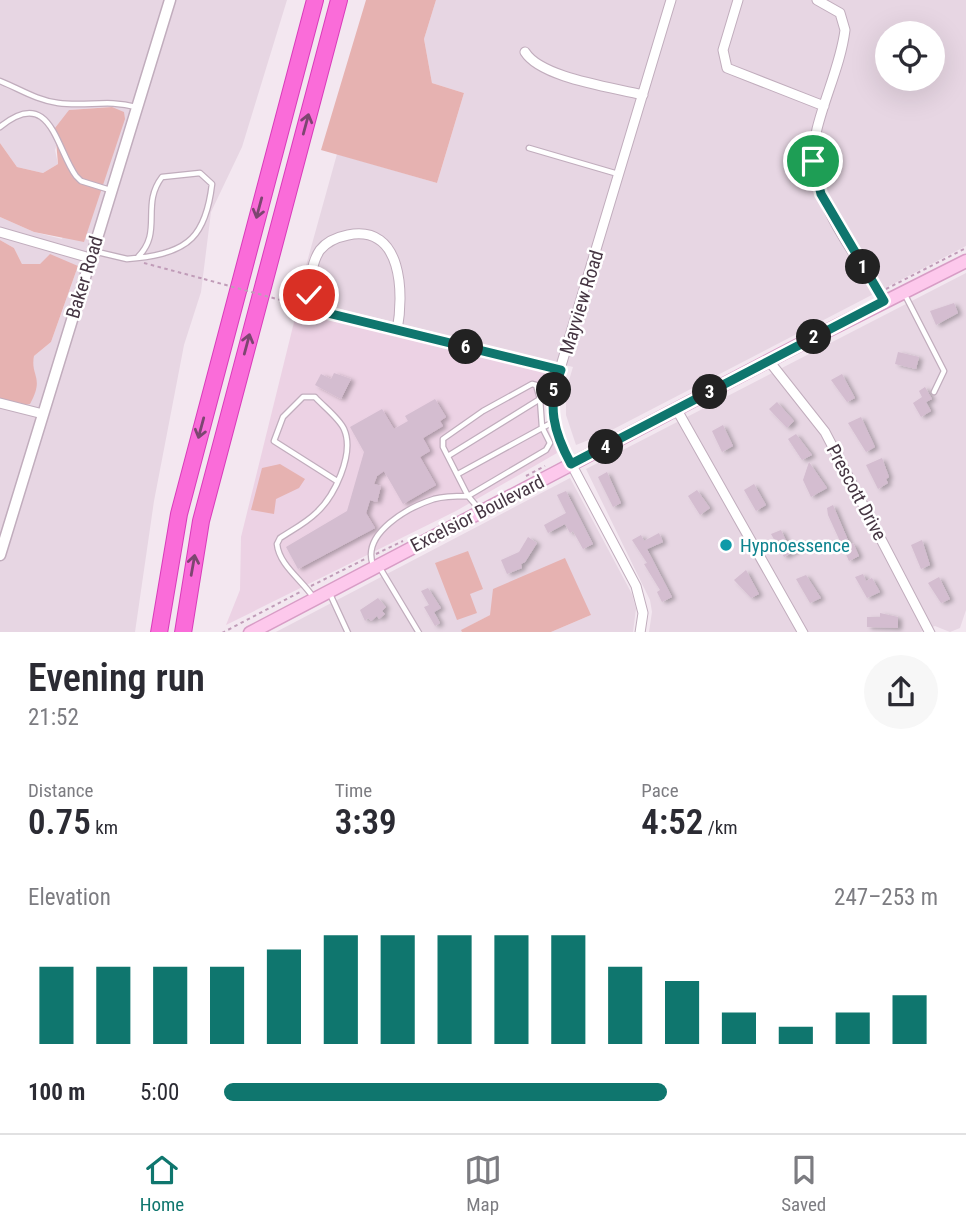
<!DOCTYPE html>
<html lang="en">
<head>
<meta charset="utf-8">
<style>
	body { margin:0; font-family:"Roboto Condensed",sans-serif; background:#f7f7f7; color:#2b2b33; height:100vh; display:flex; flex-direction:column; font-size:26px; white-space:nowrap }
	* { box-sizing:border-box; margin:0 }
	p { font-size:23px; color:#7c7c81 }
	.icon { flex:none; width:38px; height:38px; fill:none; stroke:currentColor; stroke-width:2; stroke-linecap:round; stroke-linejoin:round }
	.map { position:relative; height:632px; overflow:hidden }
	.drawer { display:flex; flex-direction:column; background:#fff; flex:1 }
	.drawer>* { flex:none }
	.tools { position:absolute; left:875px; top:21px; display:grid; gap:14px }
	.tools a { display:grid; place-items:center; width:70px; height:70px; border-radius:50%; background:#fff; box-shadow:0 7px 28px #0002; font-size:35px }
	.pin { position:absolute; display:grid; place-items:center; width:60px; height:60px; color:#fff; margin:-30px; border:4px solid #fff; border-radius:50%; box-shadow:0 2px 7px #0007 }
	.km { position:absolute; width:35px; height:35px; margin:-18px; border-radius:50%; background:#222; color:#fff; font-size:19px; line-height:35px; text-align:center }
	.round { display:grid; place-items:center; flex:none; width:74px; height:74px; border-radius:37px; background:#f7f7f7 }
	.head { display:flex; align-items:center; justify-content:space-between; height:119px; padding:0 28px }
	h1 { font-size:38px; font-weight:600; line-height:52px }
	.figures { display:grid; grid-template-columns:repeat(3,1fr); gap:10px; height:119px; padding:7px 28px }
	.figures div { display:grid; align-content:center }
	.figures b { font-size:35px; font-weight:600 }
	.figures small { font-size:19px; font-weight:400 }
	.figures p { font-size:19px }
	.chart { height:196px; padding:14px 28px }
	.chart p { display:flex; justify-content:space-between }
	.chart svg { width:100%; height:126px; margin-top:7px; stroke:#0f766e; stroke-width:6 }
	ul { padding:0 28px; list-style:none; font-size:23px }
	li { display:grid; grid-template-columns:112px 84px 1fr; align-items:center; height:52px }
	li i { height:18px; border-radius:9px; background:#0f766e }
	.tabs { display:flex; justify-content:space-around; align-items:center; height:98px; border-top:2px solid #e1e1e2; background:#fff; font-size:19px; color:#7c7c81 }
	.tabs a { display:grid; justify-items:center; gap:4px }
	.tabs .active { color:#0f766e }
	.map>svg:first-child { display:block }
</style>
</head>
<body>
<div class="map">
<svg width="966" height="633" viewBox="0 0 966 633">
	<defs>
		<filter id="shadow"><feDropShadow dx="4" dy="2" stdDeviation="2" flood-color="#0004"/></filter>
	</defs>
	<rect width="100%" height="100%" fill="#f3e7f0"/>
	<path fill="#e7d6e3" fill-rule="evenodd" d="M0,0H287L242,147L211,212L201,292L184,345L154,501L135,632H0V403L32,364L34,356L51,342L78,266L22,264L14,248L0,240V217L34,232L62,239L112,107L69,110L55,150L58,164L43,173L17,167L0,143Z
		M436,0H966V246L604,434L576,445L566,415V390L573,367L297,298L337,154L437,183L464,93L432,83L424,39ZM887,33H933V79H887Z
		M966,273V610L960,628L950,632L935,626L918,633L649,632L652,612L650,600L586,469Z
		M570,478L632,594L636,609L633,632H551L591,615H490L462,630V632L274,633Z"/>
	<path fill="#ecd2e4" d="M297,310L548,371L543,395V416L557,453L456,511L226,625L240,590L241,537Z"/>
	<path fill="#e6b2b1" d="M366,0H436L424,39L432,83L464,93L437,183L321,150Z
		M112,107L124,112L125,119L84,242L34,232L0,217V143L17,167L43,173L58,164L55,128L69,110Z
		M0,240L14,248L22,264H40L50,254L78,266L51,342L34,356C30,376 45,377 30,404L16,407L0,403Z
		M280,464L305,479L299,488L276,499L274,514L251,510L262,468Z
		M468,551L483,589L470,594L477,613L457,620L435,563Z
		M565,558L591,615L551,632H462L461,630L490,615L493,589Z"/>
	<path fill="#d4bdd0" filter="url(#shadow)" d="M954,303L958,313L936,325L930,311Z
		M898,352L919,357L916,369L895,364Z
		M334,373L351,379L341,399L315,385L321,374L331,379Z
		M842,374L855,398L847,402L831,380Z
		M925,387L932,399L926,402L931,411L921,417L913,403L922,397L919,391Z
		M435,399L446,417L440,421L443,426L423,438L430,451L420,457L436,485L403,504L384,471L377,476L374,484L381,486L377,502L370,500L366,513L375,528L298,569L286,547L347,511L364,452L350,427L382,409L394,429L408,421L405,416Z
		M777,402L794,421L787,428L769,409Z
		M861,417L875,447L866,452L848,423Z
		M723,425L733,446L722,452L712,431Z
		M796,434L812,455L802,460L788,439Z
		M882,458L889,477L886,479L888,483L878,489L866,465Z
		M809,462L827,488L811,497L803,480Z
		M607,472L621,503L613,507L598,477Z
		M754,484L766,505L756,511L744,490Z
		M697,490L710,508L700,515L688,496Z
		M566,491L593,544L583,549L573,531L570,533L565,524L548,533L544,525L566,513L557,495Z
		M833,505L850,545L853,543L859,556L849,561L828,515L827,508Z
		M781,530L788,545L795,542L799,549L784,557L771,534Z
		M659,533L663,542L647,549L672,597L662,602L657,592L660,590L644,564L647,563L632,540L641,535L644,541Z
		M528,537L537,543L525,562L521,564L522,568L507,574L501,560L519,552Z
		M922,540L930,565L921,569L911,545Z
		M746,570L759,594L751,598L734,580Z
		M863,574L866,581L872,578L880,592L867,598L855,577Z
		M806,575L821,598L810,603L796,579Z
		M939,577L950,599L941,603L928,583Z
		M428,588L441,608L434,612L440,623L435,626L424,607L429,605L421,591Z
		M378,598L386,607L382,611L385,614L379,619L377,616L371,621L368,618L365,621L360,610Z
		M880,613L898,617V628L867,627V617H880Z"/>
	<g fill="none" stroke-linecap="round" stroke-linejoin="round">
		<defs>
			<path id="service" d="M0,81C20,89 36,100 58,103C86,107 108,99 136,107
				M0,127C51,85 56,149 76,176L81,181L110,190
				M529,148L618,174
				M93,251L127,259L137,258C164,232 140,206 162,177L200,173L212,184C206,235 189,253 137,258
				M905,295L944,371L934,392
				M448,456L540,399L542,427L550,443L546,450L468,496L443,447V439L483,411L532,384L536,385L540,399L552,394
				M458,474L553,422
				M373,565C361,533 409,507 434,499C445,496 457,496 468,496L480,510
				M380,568L419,633
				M330,594L348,633
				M313,597C302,580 279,565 277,544L280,538C292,530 306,523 316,513C334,497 355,454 344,429C339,418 323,406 315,397H303L283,417L274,441L337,481"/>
			<path id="minor" d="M738,0L723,50L727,68L824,106
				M817,0L840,13L845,30C841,63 825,96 817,129C801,191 854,250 884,301
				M525,52C541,78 612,87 643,95
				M0,232L90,258
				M397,331C404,294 403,224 348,235C338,237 327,241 320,250C310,264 309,291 307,308L561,371
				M769,361L825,432L930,633
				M0,403L43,414
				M677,410L803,633
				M640,633L643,613L636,586L558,439L552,410L557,379L671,0"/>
			<path id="tertiary" d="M0,555L170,0"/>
			<path id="secondary" d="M250,633L795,347L966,261"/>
			<path id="motorway" d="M159,633L179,514L315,0
				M183,633L201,521L339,0"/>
		</defs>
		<use href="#service" stroke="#c1adbd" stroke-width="7"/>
		<use href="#minor" stroke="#c1adbd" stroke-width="11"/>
		<use href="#tertiary" stroke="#c1adbd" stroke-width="13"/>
		<use href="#secondary" stroke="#d89dc6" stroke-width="15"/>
		<use href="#motorway" stroke="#d93cba" stroke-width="18"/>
		<path stroke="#c09cb8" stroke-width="2" stroke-dasharray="3.5 3.5" stroke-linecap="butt" d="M144,263L204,279
			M886,289L966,248
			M526,476L545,466
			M376,554L403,541
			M311,586L365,559
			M222,633L300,592"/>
		<use href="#service" stroke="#fff" stroke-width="4.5"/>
		<use href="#minor" stroke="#fff" stroke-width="9"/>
		<use href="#tertiary" stroke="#fff" stroke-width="10"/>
		<use href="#secondary" stroke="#fdc8ec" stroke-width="12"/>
		<use href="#motorway" stroke="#fa6cd9" stroke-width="16"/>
		<path stroke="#c09cb8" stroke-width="2" stroke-dasharray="3.5 3.5" stroke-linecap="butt" d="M204,279L295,304"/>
	</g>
	<defs><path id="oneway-shaft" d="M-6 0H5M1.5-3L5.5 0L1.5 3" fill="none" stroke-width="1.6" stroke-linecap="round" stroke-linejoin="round" transform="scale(1.75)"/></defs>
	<g stroke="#7c4670">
		<use href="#oneway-shaft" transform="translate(306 124) rotate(-75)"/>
		<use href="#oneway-shaft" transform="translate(259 208) rotate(105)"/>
		<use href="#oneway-shaft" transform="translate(247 344) rotate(-75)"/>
		<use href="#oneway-shaft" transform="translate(201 428) rotate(105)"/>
		<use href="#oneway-shaft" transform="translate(193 565) rotate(-80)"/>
	</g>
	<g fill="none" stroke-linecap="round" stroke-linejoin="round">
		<defs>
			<path id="route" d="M309,295L307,308L561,370C546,405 554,433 571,464L884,301L821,194L813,161"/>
		</defs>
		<use href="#route" stroke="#fff" stroke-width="14"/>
		<use href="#route" stroke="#0f766e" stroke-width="9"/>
	</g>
	<circle fill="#0f9aa8" stroke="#fff" stroke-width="2.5" cx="726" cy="545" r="7"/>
	<g text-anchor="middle" stroke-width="5" stroke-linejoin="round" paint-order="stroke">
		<g font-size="19" fill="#463643" stroke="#fff">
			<text transform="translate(84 277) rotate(-73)" y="7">Baker Road</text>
			<text transform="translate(581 302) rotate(-73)" y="7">Mayview Road</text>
			<text transform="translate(857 492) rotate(62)" y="7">Prescott Drive</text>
			<text transform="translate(477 513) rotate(-27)" y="7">Excelsior Boulevard</text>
		</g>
		<g font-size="19" fill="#0d838f" stroke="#fff" text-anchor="start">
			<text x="740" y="552">Hypnoessence</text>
		</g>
	</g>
</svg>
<div class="tools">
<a><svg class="icon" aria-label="locate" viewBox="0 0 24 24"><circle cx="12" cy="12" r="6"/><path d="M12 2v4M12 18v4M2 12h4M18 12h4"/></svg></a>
</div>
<div class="pin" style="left:813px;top:161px;background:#1e9e55"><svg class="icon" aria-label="arrive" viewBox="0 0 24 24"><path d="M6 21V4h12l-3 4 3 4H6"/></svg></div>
<div class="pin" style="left:309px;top:295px;background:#d93025"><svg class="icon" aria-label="check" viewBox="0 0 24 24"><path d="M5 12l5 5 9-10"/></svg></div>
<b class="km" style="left:863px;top:267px">1</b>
<b class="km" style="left:814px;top:337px">2</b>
<b class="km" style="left:710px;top:392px">3</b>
<b class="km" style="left:606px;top:447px">4</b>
<b class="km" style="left:554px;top:390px">5</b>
<b class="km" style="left:466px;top:347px">6</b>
</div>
<section class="drawer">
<div class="head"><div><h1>Evening run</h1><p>21:52</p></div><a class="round"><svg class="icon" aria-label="share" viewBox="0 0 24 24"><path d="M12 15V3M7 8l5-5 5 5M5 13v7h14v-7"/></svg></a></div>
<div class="figures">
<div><p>Distance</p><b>0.75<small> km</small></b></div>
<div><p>Time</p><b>3:39</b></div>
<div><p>Pace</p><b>4:52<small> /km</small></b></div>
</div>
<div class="chart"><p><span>Elevation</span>247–253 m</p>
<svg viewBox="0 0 160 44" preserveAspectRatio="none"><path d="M5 44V17M15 44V17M25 44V17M35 44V17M45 44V11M55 44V6M65 44V6M75 44V6M85 44V6M95 44V6M105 44V17M115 44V22M125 44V33M135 44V38M145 44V33M155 44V27"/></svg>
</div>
<ul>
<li><b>100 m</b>5:00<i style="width:62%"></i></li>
</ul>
</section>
<nav class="tabs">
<a class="active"><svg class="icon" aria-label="home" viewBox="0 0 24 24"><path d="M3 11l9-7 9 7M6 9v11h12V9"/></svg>Home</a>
<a><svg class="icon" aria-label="map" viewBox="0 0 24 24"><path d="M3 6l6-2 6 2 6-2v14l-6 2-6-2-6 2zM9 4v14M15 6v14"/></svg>Map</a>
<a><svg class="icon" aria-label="saved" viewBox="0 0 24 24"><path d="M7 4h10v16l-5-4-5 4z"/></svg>Saved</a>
</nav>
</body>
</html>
